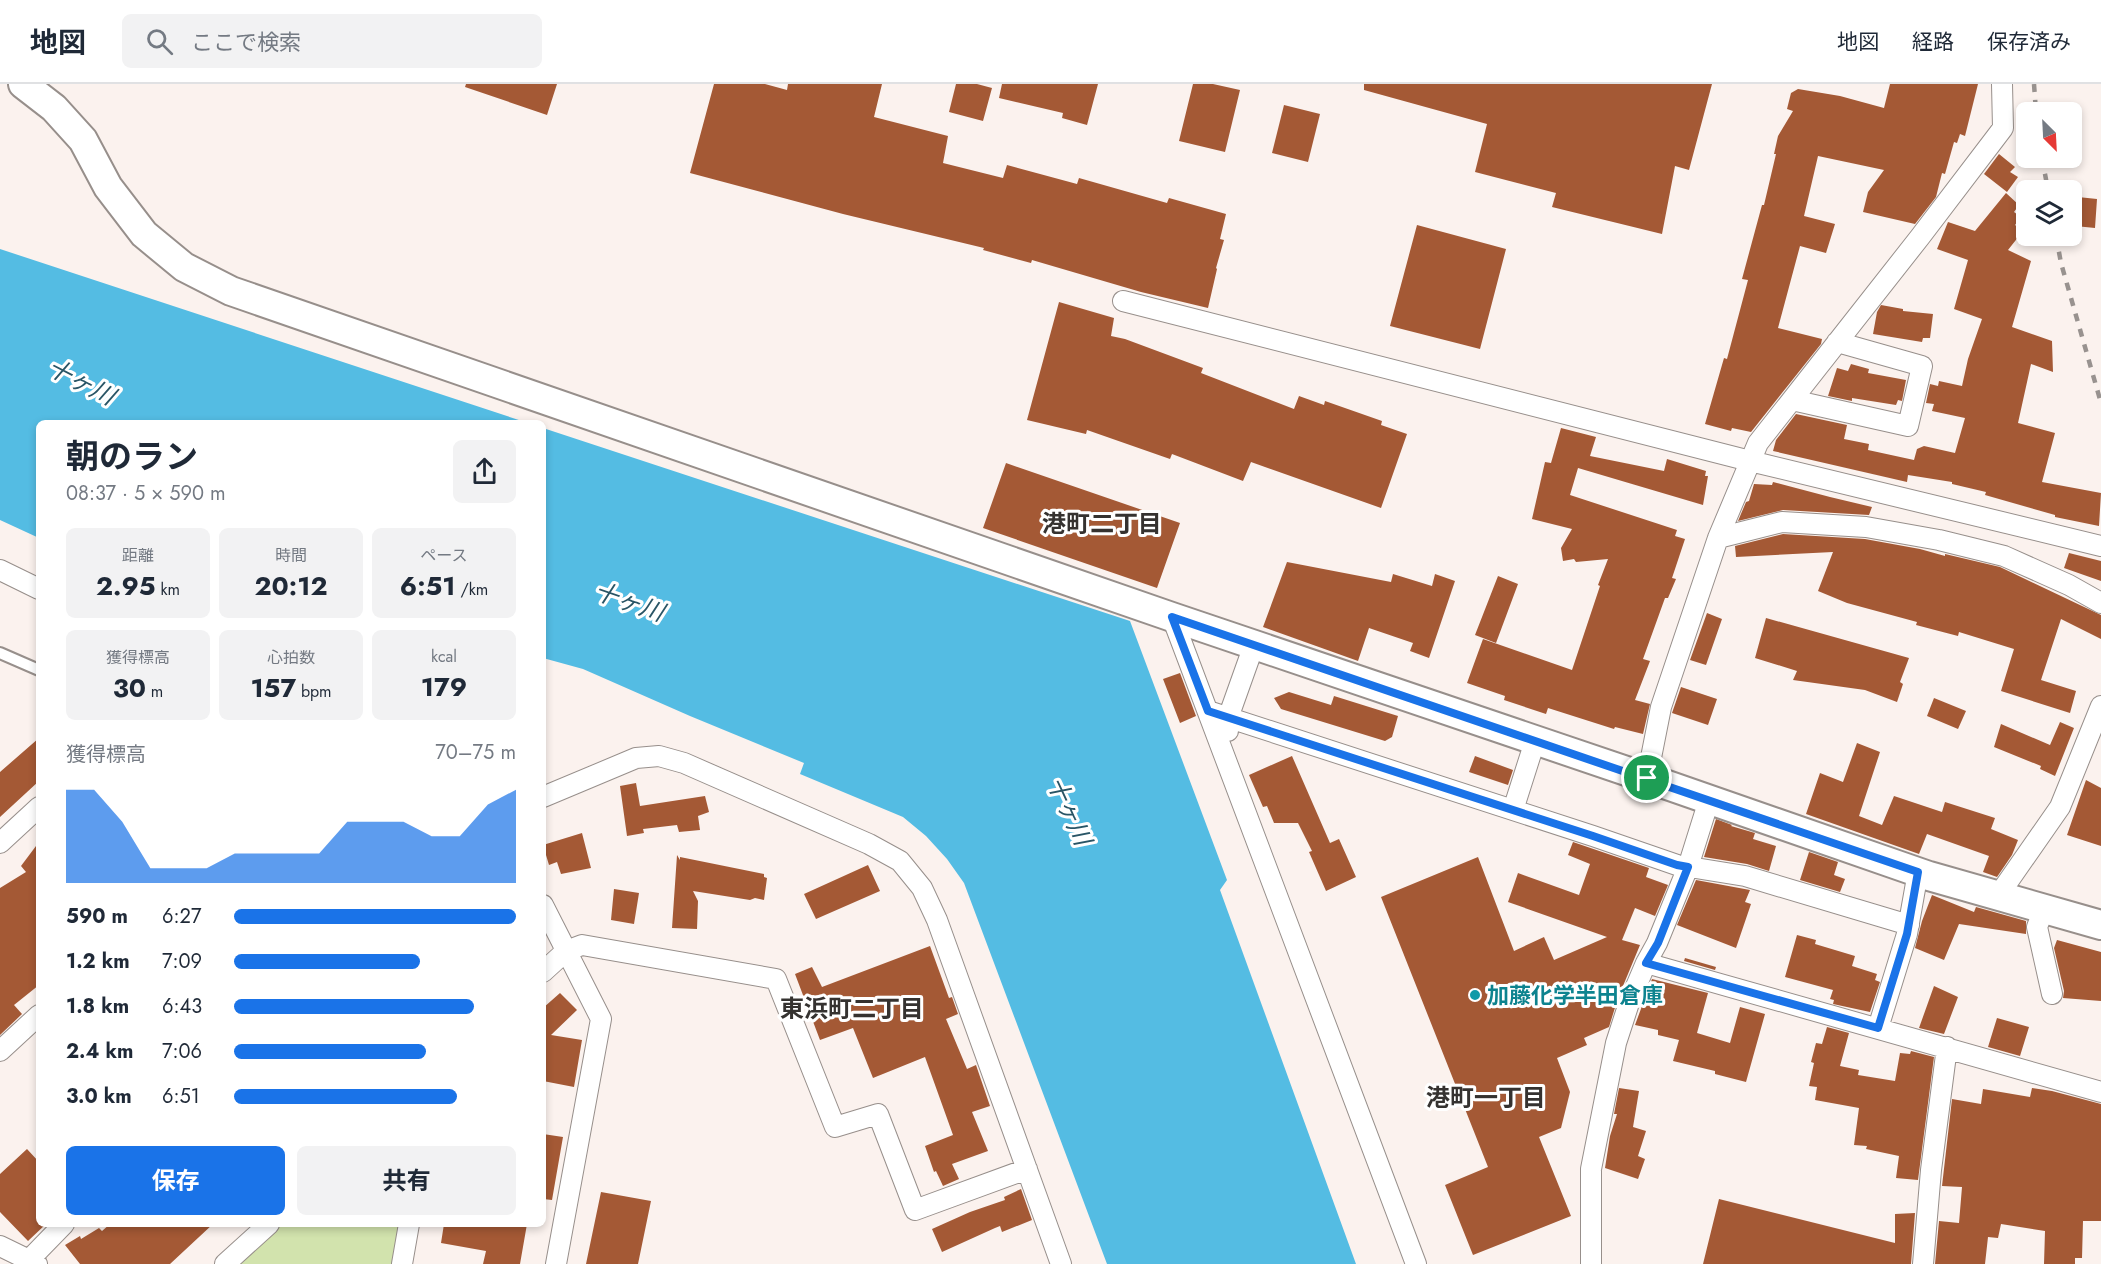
<!DOCTYPE html>
<html lang="ja">
<head>
<meta charset="utf-8">
<style>
	body { margin:0; font-family:Jost,"Noto Sans JP",sans-serif; background:#f2f2f3; color:#1f2937; height:100vh; display:flex; flex-direction:column; font-size:22px; white-space:nowrap }
	* { box-sizing:border-box; margin:0 }
	p { font-size:20px; color:#747a83 }
	.icon { flex:none; width:33px; height:33px; fill:none; stroke:currentColor; stroke-width:2; stroke-linecap:round; stroke-linejoin:round }
	.map { position:relative; flex:1; overflow:hidden }
	.details { position:absolute; left:36px; top:336px; width:510px; height:807px; display:flex; flex-direction:column; background:#fff; border-radius:9px; box-shadow:0 3px 9px #0003 }
	.details>* { flex:none }
	.needle { width:39px; rotate:156deg }
	.controls { position:absolute; left:2016px; top:18px; display:grid; gap:12px }
	.controls a { display:grid; place-items:center; width:66px; height:66px; border-radius:9px; background:#fff; box-shadow:0 3px 9px #0003; font-size:30px }
	.pin { position:absolute; display:grid; place-items:center; width:51px; height:51px; color:#fff; margin:-26px; border:3px solid #fff; border-radius:50%; box-shadow:0 2px 6px #0007 }
	.round { display:grid; place-items:center; flex:none; width:63px; height:63px; border-radius:9px; background:#f2f2f3 }
	.overview { display:flex; align-items:center; justify-content:space-between; height:102px; padding:0 30px }
	h1 { font-size:33px; font-weight:700; line-height:45px }
	.figures { display:grid; grid-template-columns:repeat(3,1fr); gap:9px; height:102px; padding:6px 30px }
	.figures div { display:grid; align-content:center; border-radius:9px; background:#f2f2f3; text-align:center }
	.figures b { font-size:26px; font-weight:700 }
	.figures small { font-size:16px; font-weight:400 }
	.figures p { font-size:16px }
	.chart { height:168px; padding:12px 30px }
	.chart p { display:flex; justify-content:space-between }
	.chart svg { width:100%; height:108px; margin-top:6px; fill:#1a73e8; opacity:.7 }
	.action { display:flex; gap:12px; margin-top:auto; padding:12px 30px }
	.action a { flex:1; height:69px; border-radius:9px; background:#1a73e8; color:#fff; font-size:24px; font-weight:700; line-height:69px; text-align:center }
	.action a+a { background:#f2f2f3; color:#1f2937 }
	ul { padding:0 30px; list-style:none; font-size:20px }
	li { display:grid; grid-template-columns:96px 72px 1fr; align-items:center; height:45px }
	li i { height:15px; border-radius:8px; background:#1a73e8 }
	header { display:flex; align-items:center; gap:36px; box-sizing:border-box; height:84px; padding:0 30px; background:#fff; border-bottom:2px solid #e0e1e3 }
	header strong { font-size:28px }
	nav { display:flex; gap:33px; margin-inline-start:auto; font-size:21px }
	.search { width:420px; height:54px; background:#f2f2f3; display:flex; align-items:center; gap:15px; box-sizing:border-box; padding:0 21px; border-radius:9px; color:#747a83; font-size:22px }
	.map>svg:first-child { display:block }
</style>
</head>
<body>
<header>
<strong>地図</strong>
<div class="search"><svg class="icon" aria-label="search" viewBox="0 0 24 24"><circle cx="10" cy="10" r="6"/><path d="M15 15l6 6"/></svg>ここで検索</div>
<nav><a>地図</a><a>経路</a><a>保存済み</a></nav>
</header>
<div class="map">
<svg width="2101" height="1180" viewBox="0 0 2101 1180">
	<rect width="100%" height="100%" fill="#fbf2ee"/>
	<path fill="#d2e3ad" d="M280,1140H399L392,1180H237Z"/>
	<path fill="#54bce3" d="M0,165L528,339H39V454L0,436Z
		M543,344L1130,537L1227,796L1220,806L1356,1180H1107L964,799L947,775L926,752L903,733L800,690L804,679L690,632L583,585L543,574Z"/>
	<path fill="#a45935" d="M466,0H557L547,31L465,3Z
		M714,0H765L787,6L788,0H882L874,33L948,52L943,79L1003,94L1007,81L1077,100L1079,94L1167,119L1169,114L1226,130L1220,155L1224,156L1216,184L1217,185L1208,224L1141,208L1032,176L1031,179L983,166L984,164L843,130L690,89Z
		M956,0H977L992,4L983,37L949,28Z
		M1002,0H1098L1087,41L1062,34L1063,29L999,14Z
		M1193,0H1213L1240,6L1225,68L1179,57Z
		M1364,0H1712L1689,86L1675,82L1662,150L1552,123L1556,109L1475,88L1487,40L1364,6Z
		M1890,0H1978L1965,52L1960,50L1957,59L1954,58L1945,90L1942,89L1936,113L1915,140L1863,128L1868,108L1884,86L1818,72L1804,132L1835,140L1826,169L1800,162L1778,244L1822,255L1821,260L1751,348L1732,344L1731,347L1705,340L1724,274L1727,275L1748,196L1742,195L1762,121H1764L1776,70H1774L1778,52L1793,27L1787,25L1791,9L1798,5L1840,12L1884,24Z
		M1284,21L1320,30L1308,78L1272,69Z
		M1999,70L2015,83L2010,88L2018,93L2007,108L1984,90Z
		M2006,109L2019,121L2014,128L2021,133L2015,141L2023,147L2008,166L2031,177L2012,243L2052,257L2053,288L2031,280L2018,339L2055,349L2042,398L2101,409L2099,442L2055,433V431L1985,411L1986,408L1952,400V398L1908,391L1907,398L1773,367L1776,356L1796,330L1847,341L1844,355L1869,360L1868,366L1914,376L1917,365L1924,362L1955,369L1965,334L1932,327L1934,320L1926,319L1930,300L1938,302L1939,297L1962,302L1968,275L1982,235L1954,225L1968,176L1937,165L1948,138L1975,147Z
		M2078,113L2097,115L2095,144L2075,142Z
		M1417,141L1506,165L1480,265L1390,242Z
		M1059,218L1114,234L1111,252L1125,255L1203,284L1201,289L1294,325L1299,312L1324,321L1325,317L1382,337L1381,341L1407,350L1381,424L1251,378L1243,397L1172,370L1170,375L1087,346L1086,350L1027,336Z
		M1881,221L1903,225V227L1933,230L1930,254H1923L1922,258L1873,250L1877,228Z
		M1851,280L1869,285L1868,289L1906,296L1902,317L1898,316L1896,321L1852,314V317L1828,312L1837,284L1848,287Z
		M1561,344L1596,353L1590,372L1664,387L1667,375L1706,387L1705,392H1708L1703,421L1578,384L1570,411L1677,446L1675,452L1685,455L1672,494L1676,495L1668,514H1665L1643,575L1650,577L1635,616L1650,620L1643,650L1615,643L1614,645L1548,624L1546,630L1504,616L1505,612L1467,599L1483,555L1572,586L1600,502L1598,501L1608,475L1576,478L1574,475L1563,477L1561,464L1572,445L1532,435L1545,378L1551,379Z
		M1006,379L1180,439L1157,504L983,444Z
		M1773,398L1830,413L1872,423L1869,431L1783,426L1738,437L1746,418L1749,417L1754,400L1772,401Z
		M1783,450L1865,455L1920,465L1945,472V470L2000,483L2101,531V555L2061,535L2041,596L2076,607L2070,629L2001,607L2014,565L1959,548L1958,552L1916,541L1917,538L1847,519L1818,507L1833,468L1736,473L1735,462Z
		M2069,469L2101,477V497L2064,484Z
		M1287,478L1391,498L1393,490L1432,502L1435,490L1455,497L1429,574L1410,567L1413,559L1369,544L1358,577L1263,543Z
		M1498,492L1518,500L1496,559L1475,551Z
		M1707,529L1722,535L1706,581L1690,576Z
		M1766,534L1909,574L1900,598L1903,600L1897,618L1865,606L1793,596L1797,587L1755,574Z
		M1180,589L1196,632L1180,639L1163,595Z
		M1681,603L1717,615L1708,641L1672,629Z
		M1289,608L1331,621L1334,612L1398,632L1392,653L1385,657L1281,625L1274,614Z
		M1934,614L1966,627L1958,645L1927,632Z
		M2060,638L2074,644L2055,692L2040,685L2041,682L1994,663L2001,640L2050,661Z
		M39,654V697L0,733V688Z
		M1857,659L1880,668L1859,732L1882,741L1894,712L1942,728L1945,718L1995,734L1991,745L2018,756L2012,771L1997,793L1983,788L1989,772L1927,750L1919,770L1806,730L1820,689L1843,698Z
		M1292,672L1330,759L1339,755L1356,793L1326,807L1309,768L1312,767L1298,739H1274L1267,722L1263,723L1249,691Z
		M1475,672L1513,686L1508,701L1469,688Z
		M2086,696L2101,704V762L2067,751Z
		M636,699L640,722L705,712L709,728L698,732L700,746L679,748L677,741L643,745L644,749L627,752L620,702Z
		M1716,735L1732,741L1731,742L1755,749L1753,755L1776,762L1769,787L1747,780L1704,773Z
		M582,749L591,784L561,790L557,778L549,781L543,761Z
		M39,758V901L14,921L22,930L0,951V804L26,788L21,782Z
		M1573,758L1649,784L1646,793L1668,801L1655,832L1635,824L1622,856L1640,861L1618,914L1609,943L1584,954L1587,961L1557,974L1570,1008L1561,1044L1539,1053L1571,1132L1473,1171L1445,1101L1488,1083L1381,813L1478,773L1514,867L1544,853L1554,876L1607,853L1508,818L1518,789L1579,811L1590,780L1568,771Z
		M1809,768L1838,778L1834,791L1845,795L1840,808L1800,796Z
		M677,771L680,776V773L764,790V793L767,794L764,816L755,814L750,816L693,807L698,817L697,845L672,844Z
		M868,781L880,807L816,835L804,810Z
		M1696,796L1750,806L1745,818L1751,820L1736,864L1677,841Z
		M614,805L639,809L634,840L611,836Z
		M1932,811L1974,828L1976,823L2026,837V850L1959,840L1944,876L1915,864L1922,837Z
		M1797,851L1816,856L1815,860L1855,872L1852,882L1877,890L1875,896L1880,898L1870,928L1833,920L1834,916L1830,915L1833,906L1785,893Z
		M2057,856L2101,868V917L2063,914L2064,907L2054,864Z
		M930,862L949,914L952,913L958,930L946,935L967,985L976,981L990,1022L972,1028L988,1067L952,1080L959,1095L943,1102L936,1087L934,1088L925,1062L953,1051L925,973L873,994L853,944L820,956L795,890L812,883L822,903Z
		M1685,874L1716,883L1715,886L1684,877Z
		M1652,895L1708,909L1697,949L1730,959L1740,923L1765,930L1746,998L1715,990V987L1673,977L1679,956L1658,951V946L1635,941Z
		M1934,902L1958,913L1944,950L1919,944Z
		M560,909L577,926L551,951L582,956L574,1003L543,997V924Z
		M1997,934L2029,943L2020,972L1988,963Z
		M1827,943L1849,949L1840,982L1859,986L1858,991L1895,997L1900,969L1910,970L1911,967L1934,973L1918,1096L1896,1094L1899,1072L1866,1065L1867,1062L1854,1061L1859,1024L1815,1016L1817,1003L1809,1002L1814,979L1811,978L1816,959L1822,960Z
		M1619,1004L1639,1007L1633,1043L1646,1047L1638,1072L1645,1075L1638,1095L1605,1084L1610,1052L1617,1030H1614Z
		M2032,1004L2052,1007L2101,1020V1137H2083L2082,1174H2075V1180H2044L2045,1147L2001,1140L1998,1154L1988,1153L1985,1180H1935L1939,1137L1959,1139L1962,1103L1942,1102L1952,1015L1981,1020L1983,1005L2030,1013Z
		M543,1050L563,1053L552,1116L543,1115Z
		M27,1065L39,1078V1140H46L28,1157L0,1128V1090Z
		M1021,1105L1032,1136L1002,1148L1000,1142L995,1144L942,1168L932,1145L970,1128L1005,1116L1004,1113Z
		M601,1108L651,1117L638,1180H586Z
		M1719,1115L1895,1159V1130L1915,1129L1911,1180H1703Z
		M110,1140H213L170,1180H80L65,1161L80,1152L81,1155L99,1144L102,1147Z
		M444,1140H527L520,1180H483L486,1167L441,1159Z"/>
	<g fill="none" stroke-linecap="round" stroke-linejoin="round">
		<defs>
			<path id="lane" d="M0,569L39,586"/>
			<path id="street" d="M1123,217L1750,377L2101,462
				M1792,316L1908,342L1922,282L1837,258
				M1718,454L1782,438L1866,443L1939,456L2004,472L2069,501L2101,519
				M0,486L39,505
				M1172,533L1416,1180
				M1208,627L1593,752L1677,781L1745,792L1909,841
				M1228,647V634L1254,561
				M1647,694L1661,623L1718,454L1758,359L1920,153L2003,44L2002,0
				M543,713L636,674L659,672L684,679L869,760L900,777L922,804L937,836L1061,1180
				M1513,726L1535,657
				M0,759L39,723
				M1998,812L2060,723L2101,622
				M543,821L601,935L556,1180
				M2044,825L2037,843L2052,910
				M1646,879L2101,1008
				M543,888L566,867L582,861L776,895L835,1043L878,1030L915,1126L1027,1085
				M1878,944L1907,850L1918,788
				M0,967L39,931
				M0,1162L37,1180
				M29,1176L64,1140
				M225,1180L269,1140
				M402,1180L409,1140
				M1591,1180V1085L1616,959L1629,919L1646,879L1657,859L1688,783L1709,716
				M1923,1180L1931,1086L1947,963"/>
			<path id="secondary" d="M23,0L54,24L83,56L108,103L144,150L184,183L231,207L1172,533L1647,694L1929,792L2101,841"/>
		</defs>
		<use href="#lane" stroke="#978f8b" stroke-width="14"/>
		<use href="#street" stroke="#978f8b" stroke-width="22"/>
		<use href="#secondary" stroke="#978f8b" stroke-width="32"/>
		<use href="#lane" stroke="#fff" stroke-width="10"/>
		<use href="#street" stroke="#fff" stroke-width="20"/>
		<use href="#secondary" stroke="#fff" stroke-width="28"/>
		<path stroke="#98928f" stroke-width="4.5" stroke-dasharray="8 8" stroke-linecap="butt" d="M2034,0L2036,28
			M2042,74L2048,106
			M2056,152L2061,179L2101,319"/>
	</g>
	<g fill="none" stroke-linecap="round" stroke-linejoin="round">
		<defs>
			<path id="route" d="M1172,533L1918,788L1907,850L1878,944L1646,879L1658,859L1688,783L1677,781L1593,752L1208,627Z"/>
		</defs>
		<use href="#route" stroke="#fff" stroke-width="12"/>
		<use href="#route" stroke="#1a73e8" stroke-width="8"/>
	</g>
	<circle fill="#0f9aa8" stroke="#fff" stroke-width="2" cx="1475" cy="911" r="6"/>
	<g text-anchor="middle" stroke-width="6" stroke-linejoin="round" paint-order="stroke">
		<g font-size="22" font-weight="bold" fill="#0d838f" stroke="#fff" text-anchor="start">
			<text x="1487" y="919">加藤化学半田倉庫</text>
		</g>
		<g font-size="24" font-style="italic" fill="#295566" stroke="#fff">
			<text transform="translate(81 298) rotate(27)" y="8">十ヶ川</text>
			<text transform="translate(629 518) rotate(19)" y="8">十ヶ川</text>
			<text transform="translate(1069 727) rotate(65)" y="8">十ヶ川</text>
		</g>
		<g font-size="24" font-weight="bold" fill="#353230" stroke="#fff">
			<text x="1102" y="448">港町二丁目</text>
			<text x="852" y="933">東浜町二丁目</text>
			<text x="1486" y="1022">港町一丁目</text>
		</g>
	</g>
</svg>
<div class="controls">
<a><svg class="needle" viewBox="-14 -14 28 28"><path d="M0-13l5 13h-10z" fill="#e53935"/><path d="M0 13l5-13h-10z" fill="#747a83"/></svg></a>
<a><svg class="icon" aria-label="layers" viewBox="0 0 24 24"><path d="M12 4l9 5-9 5-9-5zM3 14l9 5 9-5"/></svg></a>
</div>
<div class="pin" style="left:1647px;top:694px;background:#1e9e55"><svg class="icon" aria-label="arrive" viewBox="0 0 24 24"><path d="M6 21V4h12l-3 4 3 4H6"/></svg></div>
<section class="details">
<div class="overview"><div><h1>朝のラン</h1><p>08:37 · 5 × 590 m</p></div><a class="round"><svg class="icon" aria-label="share" viewBox="0 0 24 24"><path d="M12 15V3M7 8l5-5 5 5M5 13v7h14v-7"/></svg></a></div>
<div class="figures">
<div><p>距離</p><b>2.95<small> km</small></b></div>
<div><p>時間</p><b>20:12</b></div>
<div><p>ペース</p><b>6:51<small> /km</small></b></div>
</div>
<div class="figures">
<div><p>獲得標高</p><b>30<small> m</small></b></div>
<div><p>心拍数</p><b>157<small> bpm</small></b></div>
<div><p>kcal</p><b>179</b></div>
</div>
<div class="chart"><p><span>獲得標高</span>70–75 m</p>
<svg viewBox="0 0 160 44" preserveAspectRatio="none"><path d="M0 44V6L10 6L20 19L30 38L40 38L50 38L60 32L70 32L80 32L90 32L100 19L110 19L120 19L130 25L140 25L150 12L160 6V44z"/></svg>
</div>
<ul>
<li><b>590 m</b>6:27<i style="width:100%"></i></li>
<li><b>1.2 km</b>7:09<i style="width:66%"></i></li>
<li><b>1.8 km</b>6:43<i style="width:85%"></i></li>
<li><b>2.4 km</b>7:06<i style="width:68%"></i></li>
<li><b>3.0 km</b>6:51<i style="width:79%"></i></li>
</ul>
<div class="action"><a>保存</a><a>共有</a></div>
</section>
</div>
</body>
</html>
